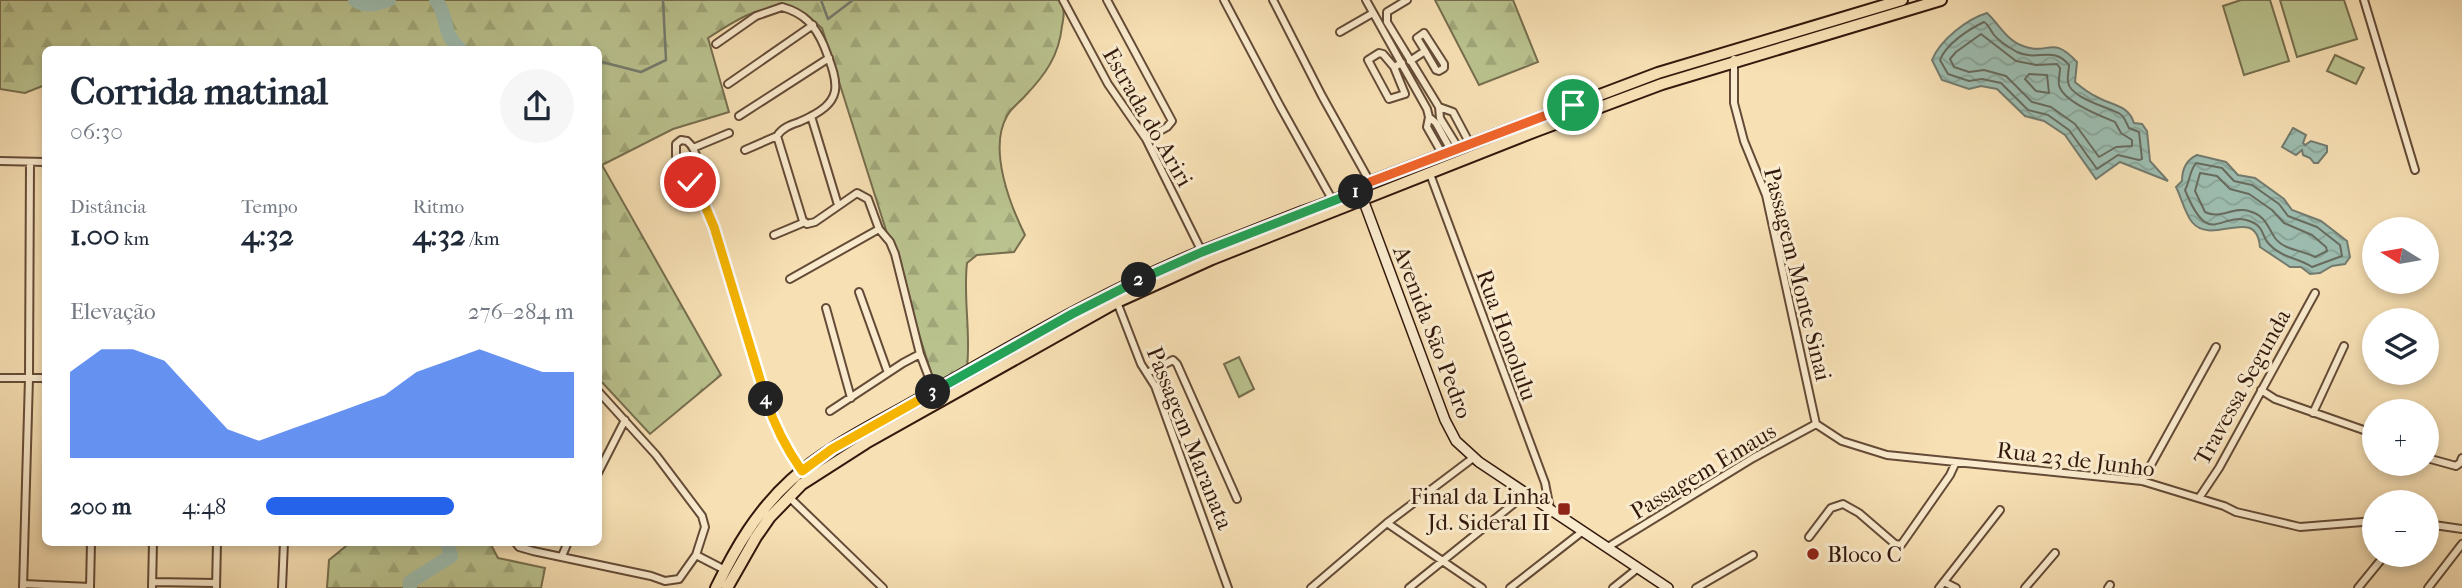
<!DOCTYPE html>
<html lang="pt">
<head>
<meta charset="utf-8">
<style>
	body { margin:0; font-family:"IM FELL French Canon",serif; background:#f6f6f7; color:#1f2937; height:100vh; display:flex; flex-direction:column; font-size:26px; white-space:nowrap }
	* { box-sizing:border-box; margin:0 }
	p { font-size:23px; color:#747a83 }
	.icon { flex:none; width:38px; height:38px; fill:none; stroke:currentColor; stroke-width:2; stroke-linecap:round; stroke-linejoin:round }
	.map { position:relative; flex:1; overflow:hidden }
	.drawer { position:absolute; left:42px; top:46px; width:560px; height:500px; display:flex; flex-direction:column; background:#fff; border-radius:10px; box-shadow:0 4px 10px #0003 }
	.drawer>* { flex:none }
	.needle { width:46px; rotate:281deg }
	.controls { position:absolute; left:2362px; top:217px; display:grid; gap:14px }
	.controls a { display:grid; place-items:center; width:77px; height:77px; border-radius:50%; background:#fff; box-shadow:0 4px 10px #0003; font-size:35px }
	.pin { position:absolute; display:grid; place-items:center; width:60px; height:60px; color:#fff; margin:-30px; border:4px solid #fff; border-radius:50%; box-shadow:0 2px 7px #0007 }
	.km { position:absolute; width:35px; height:35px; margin:-18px; border-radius:50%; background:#222; color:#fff; font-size:19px; line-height:35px; text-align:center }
	.round { display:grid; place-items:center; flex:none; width:74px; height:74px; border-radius:37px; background:#f6f6f7 }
	.headline { display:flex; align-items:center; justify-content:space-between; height:119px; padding:0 28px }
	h1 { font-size:38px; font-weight:700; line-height:52px }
	.metrics { display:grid; grid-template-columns:repeat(3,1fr); gap:10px; height:119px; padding:7px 28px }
	.metrics div { display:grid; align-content:center }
	.metrics b { font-size:30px; font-weight:700 }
	.metrics small { font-size:19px; font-weight:400 }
	.metrics p { font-size:19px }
	.chart { height:196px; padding:14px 28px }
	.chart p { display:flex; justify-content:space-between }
	.chart svg { width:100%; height:126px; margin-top:7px; fill:#2563eb; opacity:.7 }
	ul { padding:0 28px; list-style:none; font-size:23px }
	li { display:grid; grid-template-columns:112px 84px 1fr; align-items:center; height:52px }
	li i { height:18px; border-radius:9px; background:#2563eb }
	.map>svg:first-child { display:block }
</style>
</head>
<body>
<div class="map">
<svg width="2462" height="588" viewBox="0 0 2462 588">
	<defs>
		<pattern id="forest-firs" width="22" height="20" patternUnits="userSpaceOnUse" patternTransform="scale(1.75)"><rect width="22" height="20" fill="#bac38f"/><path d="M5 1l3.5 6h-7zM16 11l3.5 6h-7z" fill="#a0a77a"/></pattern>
		<pattern id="water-waves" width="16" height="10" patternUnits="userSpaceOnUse" patternTransform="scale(1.75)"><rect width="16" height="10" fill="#9dbdb0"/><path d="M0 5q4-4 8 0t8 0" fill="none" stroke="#88a296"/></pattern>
	</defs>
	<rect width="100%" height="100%" fill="#f7e0b4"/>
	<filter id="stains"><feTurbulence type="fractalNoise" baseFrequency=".00286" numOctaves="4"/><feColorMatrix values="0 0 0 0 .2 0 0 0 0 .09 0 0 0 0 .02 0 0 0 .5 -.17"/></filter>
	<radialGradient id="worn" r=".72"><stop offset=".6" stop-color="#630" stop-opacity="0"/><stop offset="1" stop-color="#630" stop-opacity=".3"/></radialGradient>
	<path fill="url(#forest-firs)" stroke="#766e4e" stroke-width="2" d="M0,0H1060C1065,9 1064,16 1062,26C1059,56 1045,75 1025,96C1020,102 1010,109 1007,116C988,149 1010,205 1025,235L1014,252L977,255L967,263C963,298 971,332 967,368L935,385L822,28C815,22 807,15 799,11C764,0 736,20 708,38L729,112L673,129L602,165L721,375L650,434L599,379L598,49H46L45,85L25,93L0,89Z
		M1435,0H1513L1538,62L1479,85Z
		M351,542L490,543L498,558L545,568L541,588H327L329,560Z"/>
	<path fill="#bac38f" stroke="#766e4e" stroke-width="2" d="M2241,0H2270L2289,61L2244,75L2223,6Z
		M2280,0H2344L2357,39L2297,57Z
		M2335,55L2364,68L2356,84L2327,71Z
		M1239,357L1254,389L1239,397L1224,364Z"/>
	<path fill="url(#water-waves)" stroke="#737b6f" stroke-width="2" d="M1987,13C1999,24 2006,40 2023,46C2050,56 2051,34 2077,62L2075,82C2082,88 2090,94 2099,98C2114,106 2128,105 2134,123L2142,124L2147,131L2150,161L2168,181L2120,162L2096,179L2065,135L2044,121L2025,116L1997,89L1981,86L1969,89L1942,80L1932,60C1940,40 1967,19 1987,13Z
		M2293,128L2306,135L2303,143L2305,145L2311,141L2327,146V152L2318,163H2314L2310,158L2303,155L2302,150L2296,155L2282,147Z
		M2197,155L2226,162L2238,175L2255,178L2284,199L2292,210L2321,221L2347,241L2350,257L2345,264L2332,266L2320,273L2310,274L2301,267H2290L2260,247C2256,204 2212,247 2192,222C2185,213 2181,197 2176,187L2182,181C2182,170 2186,160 2197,155Z"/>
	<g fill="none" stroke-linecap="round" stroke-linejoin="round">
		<path stroke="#686b5e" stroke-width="2" d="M1984,22C1989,25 1990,30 1994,35C1999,41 2010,48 2017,52C2038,62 2053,45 2069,65C2069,70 2067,77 2068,82C2070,98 2108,107 2120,114C2125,117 2126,123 2129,128L2139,132L2142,159L2139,160L2118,155L2097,169L2069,130L2048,115L2028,110L2001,83L1982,79L1969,81L1948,74L1940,60C1946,44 1969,29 1984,22Z
			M1981,34L2016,61L2036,65L2057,64L2060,68C2060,74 2058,80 2059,85C2063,102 2101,116 2115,122L2121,133L2132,140V146L2116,147L2099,157L2075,124L2051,107L2032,102L2006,76L1984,70L1969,72L1954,67L1950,59L1956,52Z
			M2029,74L2047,75L2049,93L2036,91L2025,79Z
			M2196,163L2222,168L2234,181L2252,185L2279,204L2288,216L2317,227L2340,245L2342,256L2312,267C2299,258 2281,258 2269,244C2262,237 2264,228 2254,223C2220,206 2211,254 2185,190C2190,181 2189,172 2196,163Z
			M2200,173L2217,176L2230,189L2249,194L2272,210L2284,223L2312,235L2326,247L2327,251L2315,257C2303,250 2285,251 2275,238C2267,226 2266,216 2249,211C2234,206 2220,220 2205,212L2195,191Z"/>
		<path stroke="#737b6f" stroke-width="2.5" d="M821,0L828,19L853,0
			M598,61L641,72L666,60L663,0"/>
		<path stroke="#9dbdb0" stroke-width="14" d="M355,0C366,8 378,4 389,0
			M436,0C450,19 440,31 460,49
			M410,588V582L451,556L447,542"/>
		<defs>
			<path id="street" d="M1063,0L1108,84L1146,139L1202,252
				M1107,0L1172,121L1167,127L1146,139
				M1224,0L1280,106L1333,201
				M1273,0L1322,96L1370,182
				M1366,0L1427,109L1429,117L1427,127L1443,155
				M1407,0L1387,12V22L1439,107L1440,118L1459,149
				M2364,0L2415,170
				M1340,32L1373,13
				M716,44L756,16L782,7C804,13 815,25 824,46C840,87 845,102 799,122C790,125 782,128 777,136L803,221L807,224L815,222L857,193L868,199L879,229L790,279
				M1734,59V103L1744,141L1766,195L1816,424
				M1410,61L1425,51L1436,70L1439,71L1444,68V64L1424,33L1417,38L1425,51
				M1394,67L1405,94L1389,99L1368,60L1379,53L1383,54L1394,67L1402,63
				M728,84L813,25
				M1439,107L1453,112L1470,144
				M739,116L829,58
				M811,116L838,205
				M1429,117L1436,123L1452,152
				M693,148L729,133
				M745,150L777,136
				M0,161L46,162
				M1430,174L1545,483L1550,509
				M703,201C701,184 701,152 687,141L681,140L676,144V156L703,201L714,227L769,408L789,453L802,471
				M879,229L890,242L895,254L920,354L934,391
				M774,235L805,222
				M859,292L888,373
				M1117,302L1141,364L1155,386L1228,588
				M826,308L851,398
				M1147,373L1173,360L1177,364L1237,499
				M0,378H46
				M2261,390L2275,399L2375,434
				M598,391L656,455L702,516L705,527L696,555
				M830,411L903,363L920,354
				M2313,413L2344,346
				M1816,424L1842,441L1887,455L2142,481L2224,506L2236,512L2300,527L2375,521
				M2427,458L2456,466L2460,463L2462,458
				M598,473L625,420
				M2142,481L2216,347
				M788,496L883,588
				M2199,498L2219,468L2315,293
				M1387,523L1482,588
				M2427,524L2462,529
				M1809,537L1831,508L1843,504L1859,513L1895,544L1901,545L1950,475L1956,462
				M515,542L519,547L533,551L651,576L665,581L679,579L696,555L725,570
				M1608,547L1753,458L1816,424
				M562,556L568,542
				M152,582L216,583
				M1944,582L1956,588
				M23,584L90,587
				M23,588L29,378L30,162
				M90,588L91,542
				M152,588L153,542
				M216,588L217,542
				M282,588L284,542
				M1311,588L1387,523L1473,458
				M1409,588L1527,493
				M1510,588L1583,531
				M1613,588L1638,568
				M1696,588L1753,555
				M1939,588L2000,510
				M2025,588L2055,553
				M2108,588L2110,585
				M2358,588L2385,555
				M2428,588L2462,544"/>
			<path id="secondary" d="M1361,194L1445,420L1456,441L1479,462L1668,588"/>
			<path id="primary" d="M716,588C736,547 757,511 791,480C828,446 878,423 921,398C1013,346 1105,291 1203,251C1236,238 1269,225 1302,212C1326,203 1349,197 1370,182L1658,73L1902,0
				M727,588L756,537L770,517L802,484L866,443L1117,302L1212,259L1536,131L1662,84L1941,0"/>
		</defs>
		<use href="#street" stroke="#644b37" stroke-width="10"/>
		<use href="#secondary" stroke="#33190d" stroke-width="12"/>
		<use href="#primary" stroke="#33190d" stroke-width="14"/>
		<use href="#street" stroke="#faebce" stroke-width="6"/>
		<use href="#secondary" stroke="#faebce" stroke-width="9"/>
		<use href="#primary" stroke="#f7e0b4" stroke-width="10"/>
	</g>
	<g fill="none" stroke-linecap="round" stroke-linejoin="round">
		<defs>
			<path id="split-1" d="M1356,192L1370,182L1573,105"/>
			<path id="split-2" d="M1139,280L1202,252L1356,192"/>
			<path id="split-3" d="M933,392L1072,314L1139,280"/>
			<path id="split-4" d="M766,399C774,425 786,448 802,471L832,449L933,392"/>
			<path id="split-5" d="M690,182L703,201L714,227L766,399"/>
		</defs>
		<use href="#split-1" stroke="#fff" stroke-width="14"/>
		<use href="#split-2" stroke="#fff" stroke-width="14"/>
		<use href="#split-3" stroke="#fff" stroke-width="14"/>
		<use href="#split-4" stroke="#fff" stroke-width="14"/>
		<use href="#split-5" stroke="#fff" stroke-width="14"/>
		<use href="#split-1" stroke="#f0652b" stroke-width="9"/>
		<use href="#split-2" stroke="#22a559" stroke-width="9"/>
		<use href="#split-3" stroke="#22a559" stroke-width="9"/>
		<use href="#split-4" stroke="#f5b400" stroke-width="9"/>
		<use href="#split-5" stroke="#f5b400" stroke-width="9"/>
	</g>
	<g fill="#8f2418" stroke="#faebce" stroke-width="2.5">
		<rect x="1557" y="502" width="14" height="14" rx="3.5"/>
		<circle cx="1813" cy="554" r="7"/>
	</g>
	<g text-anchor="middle" stroke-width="6" stroke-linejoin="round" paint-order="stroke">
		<g font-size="23" fill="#33190d" stroke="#faebce">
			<text transform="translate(1148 117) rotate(60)" y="8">Estrada do Ariri</text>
			<text transform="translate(1798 274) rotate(76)" y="8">Passagem Monte Sinai</text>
			<text transform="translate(1433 332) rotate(69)" y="8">Avenida São Pedro</text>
			<text transform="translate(1507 335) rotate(70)" y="8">Rua Honolulu</text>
			<text transform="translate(2242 387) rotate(-61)" y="8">Travessa Segunda</text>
			<text transform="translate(1190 438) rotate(68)" y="8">Passagem Maranata</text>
			<text transform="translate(2076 459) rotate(7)" y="8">Rua 23 de Junho</text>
			<text transform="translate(1703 471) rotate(-31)" y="8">Passagem Emaus</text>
		</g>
		<g font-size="23" fill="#33190d" stroke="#faebce" text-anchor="end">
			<text x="1550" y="504">Final da Linha<tspan x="1550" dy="26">Jd. Sideral II</tspan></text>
			<text x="1827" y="562" text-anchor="start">Bloco C</text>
		</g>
	</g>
	<rect width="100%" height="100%" filter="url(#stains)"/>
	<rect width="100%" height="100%" fill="url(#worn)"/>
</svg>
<div class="controls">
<a><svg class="needle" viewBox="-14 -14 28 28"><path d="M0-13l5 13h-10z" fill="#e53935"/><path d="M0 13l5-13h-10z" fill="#747a83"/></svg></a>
<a><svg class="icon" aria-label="layers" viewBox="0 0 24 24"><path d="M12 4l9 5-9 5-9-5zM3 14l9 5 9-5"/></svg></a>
<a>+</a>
<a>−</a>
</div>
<div class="pin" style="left:1573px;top:105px;background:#1e9e55"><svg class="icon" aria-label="arrive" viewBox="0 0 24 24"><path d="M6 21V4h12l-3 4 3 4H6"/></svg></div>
<div class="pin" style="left:690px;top:182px;background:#d93025"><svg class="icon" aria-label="check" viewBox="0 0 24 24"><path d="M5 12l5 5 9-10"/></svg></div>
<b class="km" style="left:1356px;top:192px">1</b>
<b class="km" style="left:1139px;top:280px">2</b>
<b class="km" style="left:933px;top:392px">3</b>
<b class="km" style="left:766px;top:399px">4</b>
<section class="drawer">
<div class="headline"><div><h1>Corrida matinal</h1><p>06:30</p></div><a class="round"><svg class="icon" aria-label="share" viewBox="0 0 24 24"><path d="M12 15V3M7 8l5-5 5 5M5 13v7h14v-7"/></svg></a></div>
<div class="metrics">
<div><p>Distância</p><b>1.00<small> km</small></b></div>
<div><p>Tempo</p><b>4:32</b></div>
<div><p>Ritmo</p><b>4:32<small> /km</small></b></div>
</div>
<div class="chart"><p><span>Elevação</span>276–284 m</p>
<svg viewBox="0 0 160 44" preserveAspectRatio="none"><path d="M0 44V14L10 6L20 6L30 10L40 22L50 34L60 38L70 34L80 30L90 26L100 22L110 14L120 10L130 6L140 10L150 14L160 14V44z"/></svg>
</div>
<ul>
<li><b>200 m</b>4:48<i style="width:61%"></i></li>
</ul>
</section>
</div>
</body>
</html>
